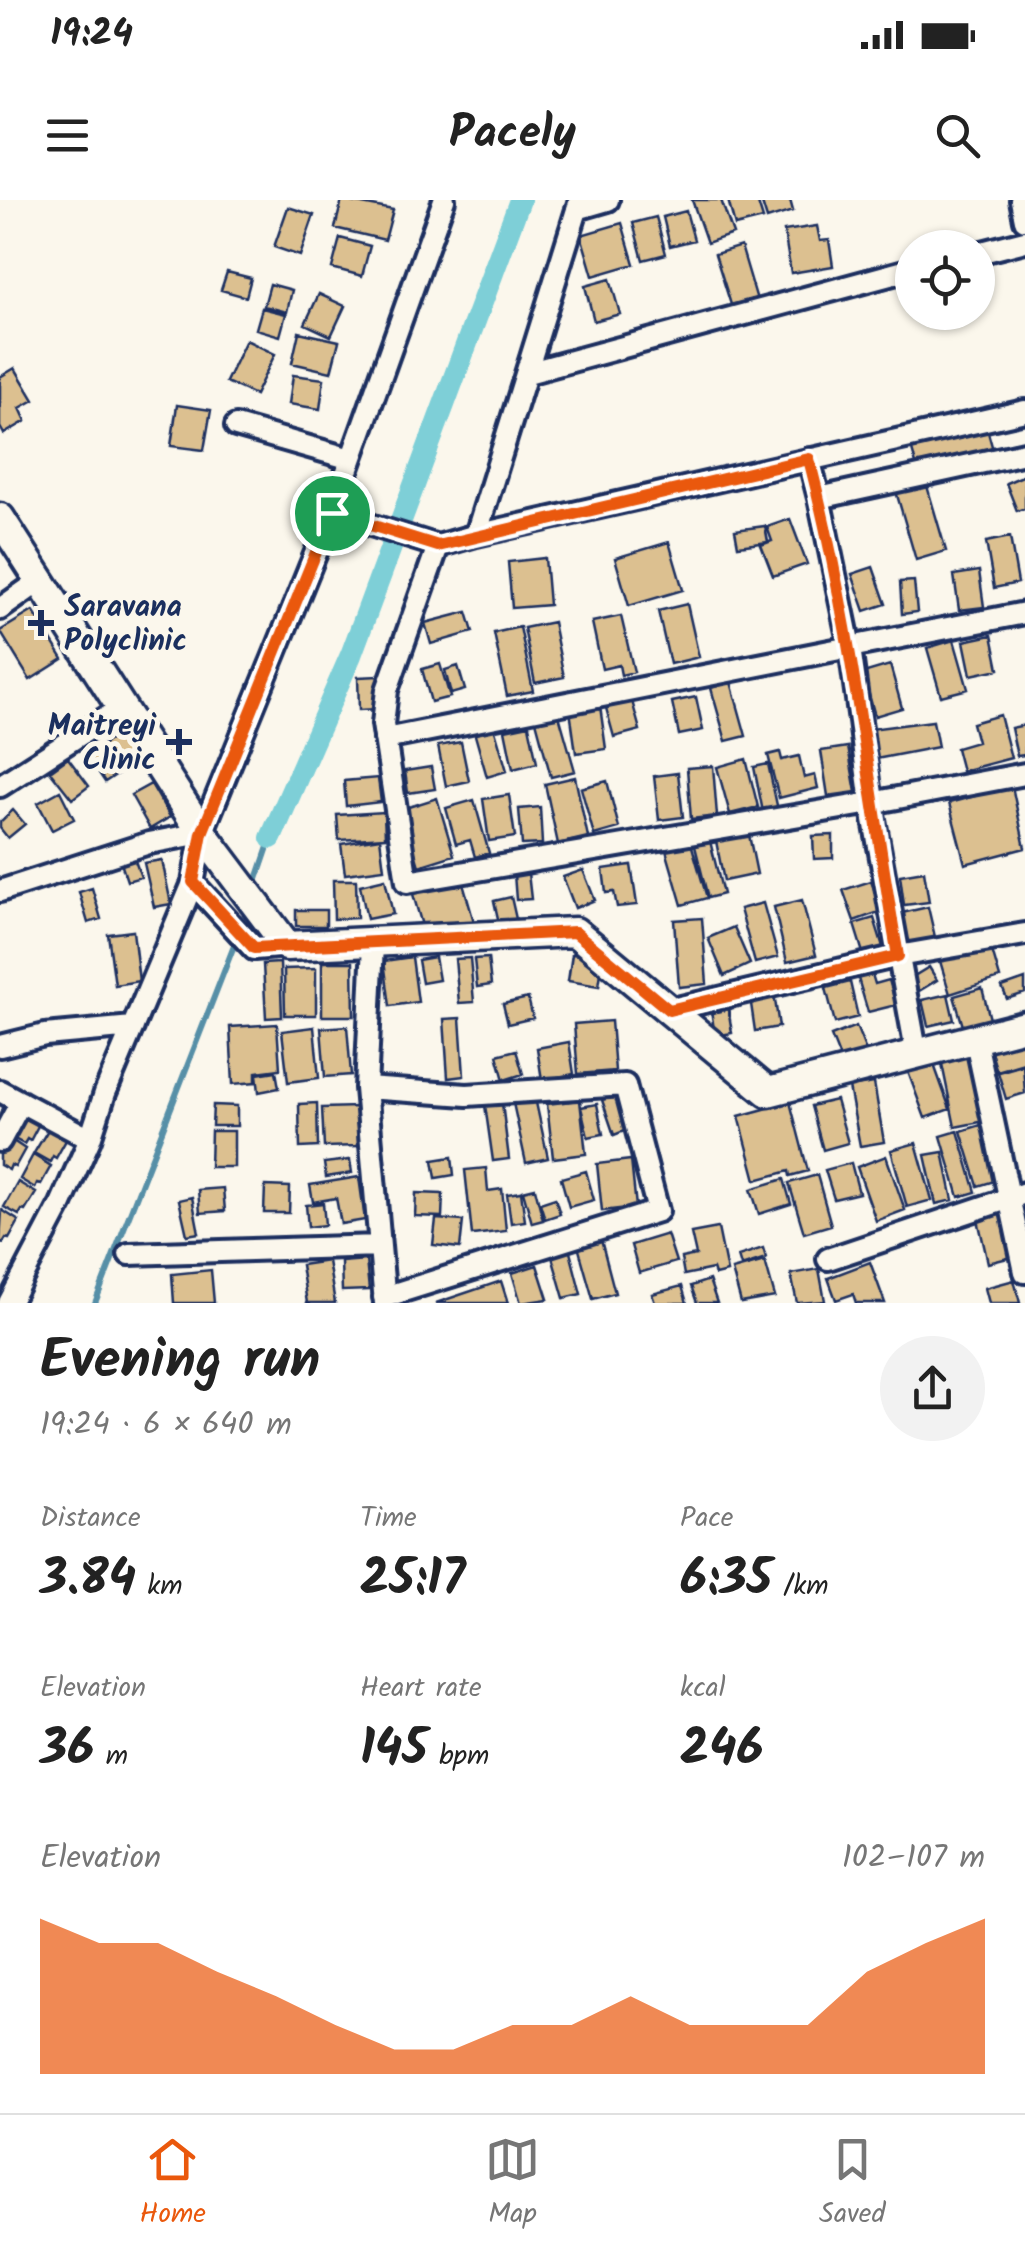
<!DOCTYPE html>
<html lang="en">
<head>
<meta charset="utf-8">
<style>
	body { margin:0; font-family:Kalam,sans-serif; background:#f2f2f2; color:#222; height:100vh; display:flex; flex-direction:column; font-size:38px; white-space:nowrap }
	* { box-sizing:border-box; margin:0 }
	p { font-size:32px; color:#767676 }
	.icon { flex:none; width:55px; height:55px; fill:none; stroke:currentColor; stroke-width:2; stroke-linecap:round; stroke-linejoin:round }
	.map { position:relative; height:1103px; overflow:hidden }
	.drawer { display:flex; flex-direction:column; background:#fff; flex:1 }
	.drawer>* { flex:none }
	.controls { position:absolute; left:895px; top:30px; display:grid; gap:20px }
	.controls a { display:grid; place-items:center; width:100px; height:100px; border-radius:50%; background:#fff; box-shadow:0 2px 8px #0004; font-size:50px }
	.pin { position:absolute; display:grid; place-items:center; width:85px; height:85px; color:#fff; margin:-42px; border:5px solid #fff; border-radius:50%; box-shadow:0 2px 10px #0007 }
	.round { display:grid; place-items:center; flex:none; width:105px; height:105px; border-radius:52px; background:#f2f2f2 }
	.overview { display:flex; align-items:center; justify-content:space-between; height:170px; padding:0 40px }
	h1 { font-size:55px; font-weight:700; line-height:75px }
	.figures { display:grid; grid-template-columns:repeat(3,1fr); gap:15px; height:170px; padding:10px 40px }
	.figures div { display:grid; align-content:center }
	.figures b { font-size:50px; font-weight:700 }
	.figures small { font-size:28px; font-weight:400 }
	.figures p { font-size:28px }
	.chart { height:280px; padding:20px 40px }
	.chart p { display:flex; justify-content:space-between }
	.chart svg { width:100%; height:180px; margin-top:10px; fill:#ea580c; opacity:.7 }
	.status { display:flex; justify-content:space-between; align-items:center; height:70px; padding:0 50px; background:#fff; direction:ltr }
	.status svg { height:28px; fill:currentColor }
	header { display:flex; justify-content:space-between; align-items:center; height:130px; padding:0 40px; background:#fff; font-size:45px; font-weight:700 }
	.menu { display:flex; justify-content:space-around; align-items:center; height:140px; border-top:2px solid #e0e0e0; background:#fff; font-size:28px; color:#767676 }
	.menu a { display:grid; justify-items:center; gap:5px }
	.menu .selected { color:#ea580c }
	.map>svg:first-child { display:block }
</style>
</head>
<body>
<div class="status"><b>19:24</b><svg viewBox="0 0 49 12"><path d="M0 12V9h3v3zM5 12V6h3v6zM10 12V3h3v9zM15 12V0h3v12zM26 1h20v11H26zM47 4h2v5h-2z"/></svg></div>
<header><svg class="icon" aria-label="menu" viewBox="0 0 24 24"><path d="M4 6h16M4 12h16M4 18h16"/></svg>Pacely<svg class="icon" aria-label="search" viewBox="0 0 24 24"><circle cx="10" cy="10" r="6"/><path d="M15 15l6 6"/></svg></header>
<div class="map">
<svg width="1025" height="1103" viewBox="0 0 1025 1103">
	<rect width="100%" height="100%" fill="#fbf7ec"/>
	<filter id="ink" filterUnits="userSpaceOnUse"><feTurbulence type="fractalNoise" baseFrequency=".01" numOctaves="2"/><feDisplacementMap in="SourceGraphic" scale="20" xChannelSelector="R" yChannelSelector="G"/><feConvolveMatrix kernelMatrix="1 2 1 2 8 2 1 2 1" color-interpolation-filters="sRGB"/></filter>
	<g filter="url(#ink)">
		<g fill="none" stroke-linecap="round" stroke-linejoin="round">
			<path stroke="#568fa7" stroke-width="6" d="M254,688L271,638
				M95,1103L237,738"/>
			<path stroke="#7ecfd7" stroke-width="22" d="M271,638L351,455L520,0"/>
		</g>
		<path fill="#dcc090" stroke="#1b2f5e" stroke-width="2.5" d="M342,0L393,10L385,40L335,28Z
			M692,0H721L733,34L707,43Z
			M728,0H757L763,19L735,26Z
			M761,0H790L793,11L767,19Z
			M288,7L314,15L300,56L274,47Z
			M686,11L694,40L670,46L663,17Z
			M656,17L666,54L643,60L633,23Z
			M622,23L634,64L593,76L581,35Z
			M817,26L820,41L829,40L833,66L791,73L784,31Z
			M340,38L370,46L362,76L332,68Z
			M741,46L757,100L732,108L715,54Z
			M227,72L251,78L246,97L221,90Z
			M610,79L620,114L594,121L585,86Z
			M270,84L292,90L287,112L264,106Z
			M319,94L345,106L331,136L305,124Z
			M262,108L286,114L280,136L256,129Z
			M299,132L339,141L331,172L292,163Z
			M246,140L275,154L255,195L226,182Z
			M15,168L34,200L20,208L26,221L4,234L0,227V177Z
			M293,175L324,179L320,209L289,204Z
			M177,205L211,210L204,250L171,246Z
			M986,225L993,250L918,271L911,246Z
			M1025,275V308L1017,311L1006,283Z
			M925,279L946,351L916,360L895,288Z
			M790,319L807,364L773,376L761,345L772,341L767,327Z
			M765,326L768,342L738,346L735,330Z
			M1010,337L1018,383L994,388L986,342Z
			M669,342L683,390L629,406L615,358Z
			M545,358L549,405L512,408L508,362Z
			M873,367L886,404L865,411L852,374Z
			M979,371L984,407L959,410L954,375Z
			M914,381L917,412L902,414L900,382Z
			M687,404L699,457L670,464L658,411Z
			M33,411L63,459L30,480L0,431Z
			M467,412L473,432L431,444L425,423Z
			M621,416L634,472L621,475L619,465L602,469L592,422Z
			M553,422L564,477L535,483L524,428Z
			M520,427L533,491L507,496L494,433Z
			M992,435L999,469L971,475L964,441Z
			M954,440L968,489L941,496L927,448Z
			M440,464L450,497L431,502L422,469Z
			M890,465L902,508L875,516L863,473Z
			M458,466L465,490L451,494L445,470Z
			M379,476V509L359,510L358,477Z
			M731,482L746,536L726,541L711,488Z
			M696,497L703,530L679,535L672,502Z
			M599,499L606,549L576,553L569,503Z
			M632,501L640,530L614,537L606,508Z
			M559,515L575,571L551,577L536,521Z
			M1000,515L1011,558L962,571L956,548L977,542L972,523Z
			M933,521L938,547L876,559L870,529Z
			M493,523L507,571L487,577L473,528Z
			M529,525L537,563L513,569L505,530Z
			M1025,525V555L1017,556L1011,528Z
			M119,534L137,561L105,582L87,555Z
			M461,542L469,581L446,586L438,546Z
			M848,547L856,592L828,596L821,551Z
			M780,552L782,560L799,556L804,578L815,575L818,588L779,598L768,555Z
			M68,558L89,586L72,599L50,571Z
			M746,559L758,607L730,614L717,567Z
			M768,564L778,610L763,612L754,567Z
			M713,566L717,616L691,619L687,568Z
			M431,567L435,589L408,593L405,571Z
			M678,573L683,617L659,620L654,576Z
			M575,577L588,637L558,644L545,584Z
			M378,578L381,602L346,606L344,581Z
			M607,581L619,628L594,635L581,588Z
			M151,584L170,617L150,629L131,595Z
			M1012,586L1025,648L965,664L949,603Z
			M60,591L74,619L52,630L38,603Z
			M509,595L515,637L489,641L483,599Z
			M437,598L454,655L419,666L402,609Z
			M474,600L489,653L475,657L470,640L456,644L446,608Z
			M540,607L542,644L522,645L519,609Z
			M13,610L25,624L8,638L0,628V622Z
			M384,612L385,637L339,640L337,615Z
			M749,635L757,674L724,681L716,641Z
			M833,635V658L814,659L813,636Z
			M380,638L384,669L345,674L341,644Z
			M710,641L723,694L708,698L695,646Z
			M691,643L707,698L682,705L666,650Z
			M134,658L141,677L127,681L121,663Z
			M162,660L171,704L154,707L144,663Z
			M631,665L637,705L617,707L614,692L606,693L603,669Z
			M583,670L595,700L575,708L563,677Z
			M924,671L929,702L904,705L900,675Z
			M528,673L531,699L516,700L514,674Z
			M385,679L393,714L367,719L360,685Z
			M333,680H356L357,718L334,719Z
			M462,680L474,722L425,736L413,694Z
			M871,681L882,711L854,721L843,690Z
			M92,688L101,719L88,723L79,692Z
			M511,697L516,719L499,723L494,701Z
			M802,700L816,755L787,762L774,707Z
			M763,703L778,757L755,763L740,709Z
			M928,707L935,737L909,743L902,713Z
			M296,710H326V726H296Z
			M702,718L707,784L679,787L674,720Z
			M874,718L883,747L863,753L854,724Z
			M734,727L750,764L724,776L708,738Z
			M133,731L139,781L115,785L108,734Z
			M991,747L1000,778L950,794L940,761Z
			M572,754L603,759L599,786L568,781Z
			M412,757L418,802L390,806L384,761Z
			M435,757L439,780L422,783L418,760Z
			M470,758L474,802L459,803L455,759Z
			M488,758L491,785L477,787L474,759Z
			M322,762H353L354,816H322Z
			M280,763L282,817L266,818L263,764Z
			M929,767L937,780L919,791L911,778Z
			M316,768V815H285L284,769Z
			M871,771L875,784L889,780L896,805L868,812L857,775Z
			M1025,779V793L1007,799L1002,787Z
			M850,782L858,817L835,823L826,788Z
			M982,788L990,819L963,826L954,796Z
			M774,793L779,827L755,831L750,797Z
			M948,794L954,820L928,826L922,800Z
			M528,798L533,818L508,824L503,804Z
			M728,807L732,833L715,836L711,810Z
			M460,818L464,876L448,878L444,819Z
			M611,821L615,871L578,874L574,824Z
			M277,824L280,869L256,872V882L233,884L230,827Z
			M347,826L351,875L325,877L321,828Z
			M856,826L866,851L841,861L831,836Z
			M314,827L319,878L288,882L282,831Z
			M1025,840V865L1024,863L997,871L990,850Z
			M569,842L574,874L542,880L537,848Z
			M516,850L523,874L504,880L497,855Z
			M972,853L985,921L955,927L941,859Z
			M933,862L950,909L925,918L908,872Z
			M1023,865L1025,893L1006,899L998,872Z
			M276,871L279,888L259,892L257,874Z
			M874,883L884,942L860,946L849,887Z
			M617,895L629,929L614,935L602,900Z
			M535,898L548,958L526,963L513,903Z
			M580,900L586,954L553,958L547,904Z
			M836,900L848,943L823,950L811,906Z
			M790,902L808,971L790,976L789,971L756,980L739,916Z
			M317,903L318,947L300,948L299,904Z
			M502,903L509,959L493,961L485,905Z
			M597,904L603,934L588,937L581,907Z
			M213,905L237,906V926H212Z
			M357,907L358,946L324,947L322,908Z
			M23,911L40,922L30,941L27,939L24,944L9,936Z
			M981,925L998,980L978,986L961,931Z
			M49,928L66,940L56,958L53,956L50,962L34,953Z
			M211,931H234V967H210Z
			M958,931L976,992L959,997L941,936Z
			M7,937L25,949L15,967L11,965L9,970L0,965V950Z
			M916,943L932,1000L907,1007L891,950Z
			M943,952L953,1000L936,1004L925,955Z
			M33,955L51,966L41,984L37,983L35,988L20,979Z
			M886,956L905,1010L876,1021L857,967Z
			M452,957L454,975L436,978L433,960Z
			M350,960L352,973L326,977L324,963Z
			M631,960L636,1007L602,1011L597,964Z
			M851,963L859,993L834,999L825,970Z
			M486,968L488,991L502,989L506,1031L472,1035L465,970Z
			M586,971L594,1000L569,1007L561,978Z
			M817,975L831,1025L804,1033L789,983Z
			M359,977L365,1020L341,1024L336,998L313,1002L310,985Z
			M784,979L791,1004L759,1014L751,989Z
			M18,982L36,993L25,1011L22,1010L19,1015L4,1007Z
			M265,986L290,987L289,1013H264Z
			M223,988L225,1011L200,1013L198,990Z
			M535,988L543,1020L532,1023L523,991Z
			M521,992L525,1021L511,1023L507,994Z
			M416,993L443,994L442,1017L415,1016Z
			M192,997L199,1033L187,1035L179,1000Z
			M555,998L560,1014L545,1019L540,1003Z
			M323,1003L325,1025L308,1027L306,1005Z
			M1000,1006L1012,1057L988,1063L976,1011Z
			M2,1010L19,1021L9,1039L6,1038L3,1043L0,1041Z
			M436,1019L463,1021L460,1048L433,1045Z
			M718,1028L727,1072L715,1075L713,1069L684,1075L681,1058L696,1055L691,1033Z
			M667,1034L676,1062L639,1073L631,1045Z
			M601,1040L615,1093L593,1099L578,1046Z
			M569,1048L581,1094L564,1098L551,1053Z
			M763,1048L766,1058L741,1066L738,1056Z
			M366,1060L369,1090L342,1091L341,1062Z
			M328,1061L335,1103H307L301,1065Z
			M765,1061L775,1097L741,1103L732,1070Z
			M870,1062L885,1103H856L853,1094L836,1100L828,1078Z
			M537,1065L548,1099L521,1103L512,1073Z
			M819,1069L825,1101L797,1103L791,1074Z
			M211,1070L214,1103H174L172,1074Z
			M709,1080L717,1103H697L691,1086Z
			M1014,1080L1020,1103H989L985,1088Z
			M501,1081L508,1103H436Z
			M682,1086L687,1103H655L652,1094Z"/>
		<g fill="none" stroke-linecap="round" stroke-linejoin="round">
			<defs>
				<path id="street" d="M1021,0L1025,20
					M577,9L608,0
					M978,53L1025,41
					M527,173L912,69
					M236,226L351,259
					M1025,253L819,298L850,447L1025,413
					M809,259L819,298
					M332,313L438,346L387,490L383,524L407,682L871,603L917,856
					M476,335L1025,211
					M438,346L476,335L580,0
					M0,409L41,380
					M385,539L850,447L871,603L1025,574
					M0,586L123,507
					M193,683L254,749L287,746
					M0,691L149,643L202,633
					M373,744L366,888L385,1103
					M669,810L898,756L1025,734
					M976,841L1025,1072
					M0,846L45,835L133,827
					M366,888L467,895L625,885L658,1011L384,1097
					M0,891L90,939
					M0,941L21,902
					M129,1054L379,1046
					M828,1059L1025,993
					M9,1103L61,1004L90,939L105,893L193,683L202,633L332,313L444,0"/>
				<path id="secondary" d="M0,318L202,633L287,746L575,732L768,892L1025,826"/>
			</defs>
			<use href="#street" stroke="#1b2f5e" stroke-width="28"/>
			<use href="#secondary" stroke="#1b2f5e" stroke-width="35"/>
			<use href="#street" stroke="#fbf7ec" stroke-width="20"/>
			<use href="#secondary" stroke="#fbf7ec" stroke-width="28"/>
		</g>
	</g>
	<g fill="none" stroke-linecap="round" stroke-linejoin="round" filter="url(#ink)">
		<defs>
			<path id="route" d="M809,259C851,422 869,590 898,756L669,810L575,732L254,748L193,682L202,633L332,313L438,346Z"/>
		</defs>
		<use href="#route" stroke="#fff" stroke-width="20"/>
		<use href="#route" stroke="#ea580c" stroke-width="12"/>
	</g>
	<g fill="#1b2f5e" stroke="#fbf7ec" stroke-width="4">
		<path d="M36 408h10v10h10v10h-10v10h-10v-10h-10v-10h10z"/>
		<path d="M174 527h10v10h10v10h-10v10h-10v-10h-10v-10h10z"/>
	</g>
	<g text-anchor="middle" stroke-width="10" stroke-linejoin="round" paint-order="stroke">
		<g font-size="30" font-weight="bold" fill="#1b2f5e" stroke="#fbf7ec" text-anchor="start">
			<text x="64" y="416">Saravana<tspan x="64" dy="34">Polyclinic</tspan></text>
			<text x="156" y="535" text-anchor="end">Maitreyi<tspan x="156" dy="34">Clinic</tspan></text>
		</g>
	</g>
</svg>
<div class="controls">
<a><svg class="icon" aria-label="locate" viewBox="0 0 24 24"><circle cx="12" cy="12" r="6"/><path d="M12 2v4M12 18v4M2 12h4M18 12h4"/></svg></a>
</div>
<div class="pin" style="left:332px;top:313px;background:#1e9e55"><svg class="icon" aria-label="arrive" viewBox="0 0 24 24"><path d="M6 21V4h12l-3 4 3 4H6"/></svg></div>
</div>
<section class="drawer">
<div class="overview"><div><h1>Evening run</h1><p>19:24 · 6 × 640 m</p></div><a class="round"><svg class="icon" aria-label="share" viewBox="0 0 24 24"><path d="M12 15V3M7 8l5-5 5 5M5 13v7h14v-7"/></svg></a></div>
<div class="figures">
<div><p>Distance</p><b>3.84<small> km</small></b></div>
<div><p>Time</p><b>25:17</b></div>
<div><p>Pace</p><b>6:35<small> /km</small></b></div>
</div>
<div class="figures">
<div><p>Elevation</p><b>36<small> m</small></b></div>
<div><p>Heart rate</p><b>145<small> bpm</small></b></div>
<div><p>kcal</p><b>246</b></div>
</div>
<div class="chart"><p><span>Elevation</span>102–107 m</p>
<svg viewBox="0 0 160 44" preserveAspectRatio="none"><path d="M0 44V6L10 12L20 12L30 19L40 25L50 32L60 38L70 38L80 32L90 32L100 25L110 32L120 32L130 32L140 19L150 12L160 6V44z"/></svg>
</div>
</section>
<nav class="menu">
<a class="selected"><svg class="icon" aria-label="home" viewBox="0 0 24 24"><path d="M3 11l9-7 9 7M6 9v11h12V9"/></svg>Home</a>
<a><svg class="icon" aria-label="map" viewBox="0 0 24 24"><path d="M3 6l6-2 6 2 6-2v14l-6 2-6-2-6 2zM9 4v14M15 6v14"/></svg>Map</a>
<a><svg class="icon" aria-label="saved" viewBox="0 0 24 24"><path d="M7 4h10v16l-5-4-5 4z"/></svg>Saved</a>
</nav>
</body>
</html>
